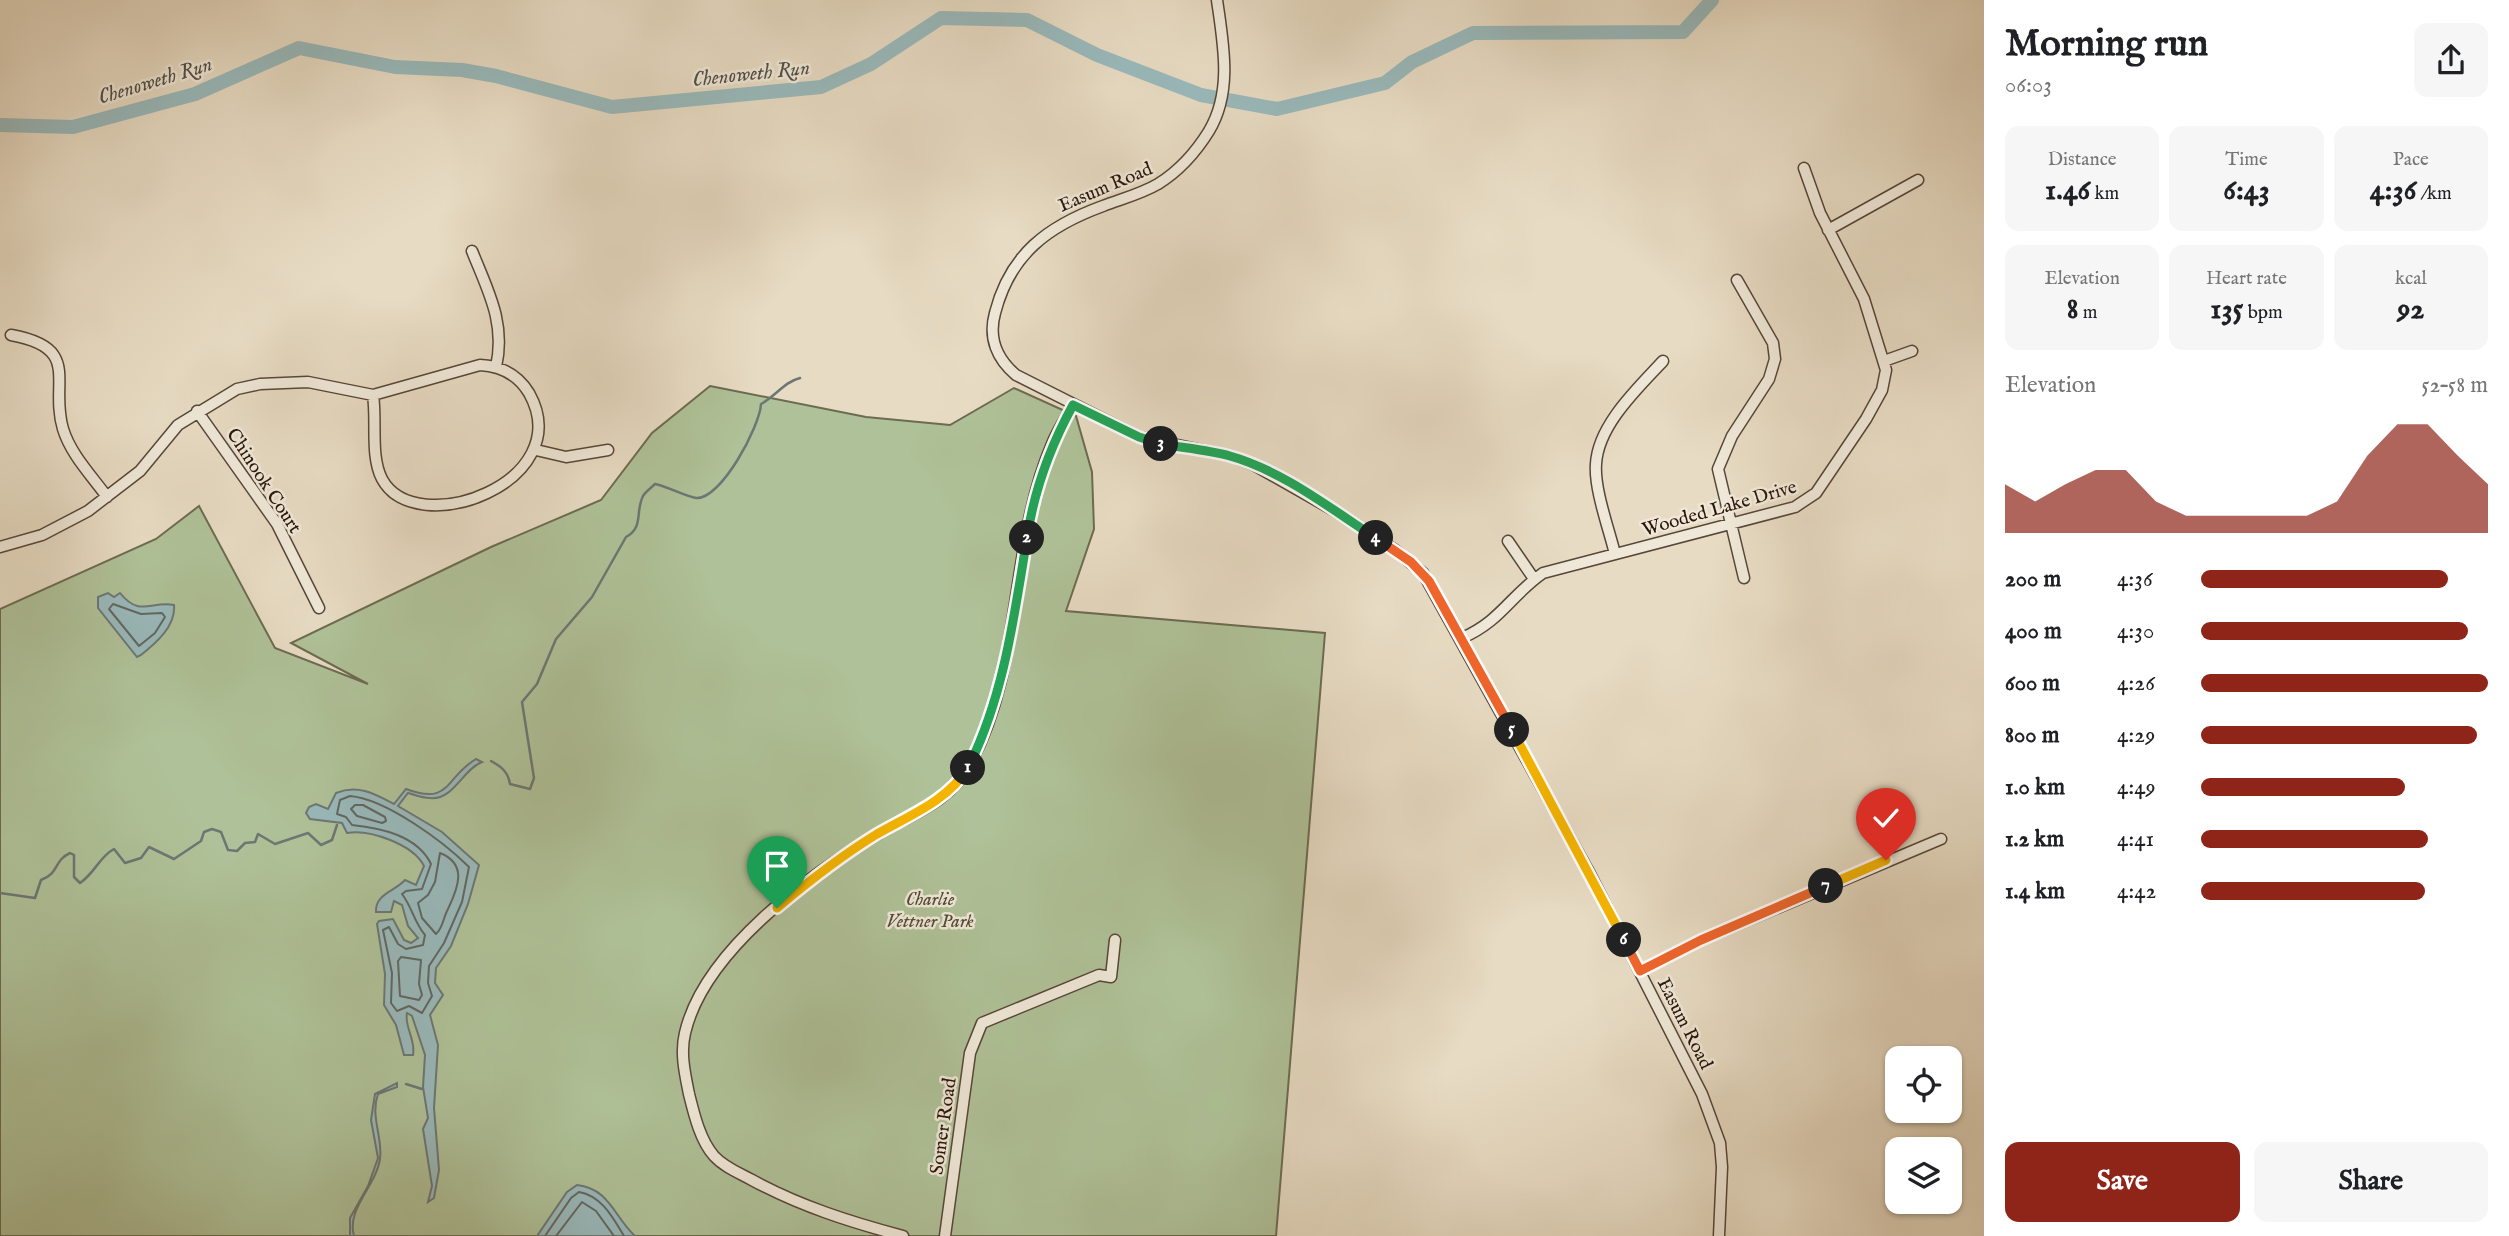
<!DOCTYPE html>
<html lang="en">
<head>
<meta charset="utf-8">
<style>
	body { margin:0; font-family:"IM FELL English",serif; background:#f6f6f6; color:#202124; height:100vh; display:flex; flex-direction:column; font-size:26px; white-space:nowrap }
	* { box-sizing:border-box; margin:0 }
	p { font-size:23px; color:#757577 }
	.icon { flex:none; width:38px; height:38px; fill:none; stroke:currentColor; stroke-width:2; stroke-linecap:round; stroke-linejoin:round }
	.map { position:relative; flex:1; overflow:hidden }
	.sheet { display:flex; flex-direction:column; background:#fff; width:525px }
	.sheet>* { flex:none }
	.tools { position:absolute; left:1885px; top:1046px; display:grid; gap:14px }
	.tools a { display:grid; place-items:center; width:77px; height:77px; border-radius:14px; background:#fff; box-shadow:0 2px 5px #0004; font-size:35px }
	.pin { position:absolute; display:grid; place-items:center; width:60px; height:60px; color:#fff; margin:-72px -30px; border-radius:50% 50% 50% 0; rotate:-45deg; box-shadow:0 0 7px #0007 }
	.pin .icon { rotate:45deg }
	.km { position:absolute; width:35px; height:35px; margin:-18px; border-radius:50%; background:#222; color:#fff; font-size:19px; line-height:35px; text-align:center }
	.round { display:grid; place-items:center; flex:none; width:74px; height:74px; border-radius:14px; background:#f6f6f6 }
	.summary { display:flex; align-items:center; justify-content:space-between; height:119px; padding:0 21px }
	h1 { font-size:38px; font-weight:700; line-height:52px }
	.metrics { display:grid; grid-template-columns:repeat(3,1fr); gap:10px; height:119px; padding:7px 21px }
	.metrics div { display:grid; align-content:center; border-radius:14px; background:#f6f6f6; text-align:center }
	.metrics b { font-size:30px; font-weight:700 }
	.metrics small { font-size:19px; font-weight:400 }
	.metrics p { font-size:19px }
	.chart { height:196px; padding:14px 21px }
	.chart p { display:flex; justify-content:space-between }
	.chart svg { width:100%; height:126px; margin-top:7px; fill:#8f2418; opacity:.7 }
	.cta { display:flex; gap:14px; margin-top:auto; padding:14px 21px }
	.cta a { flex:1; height:80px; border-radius:14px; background:#8f2418; color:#fff; font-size:28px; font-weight:700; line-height:80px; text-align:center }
	.cta a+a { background:#f6f6f6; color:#202124 }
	ul { padding:0 21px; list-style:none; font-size:23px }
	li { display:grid; grid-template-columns:112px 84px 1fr; align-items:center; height:52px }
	li i { height:18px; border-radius:9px; background:#8f2418 }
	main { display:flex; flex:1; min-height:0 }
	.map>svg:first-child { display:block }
</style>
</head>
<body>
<main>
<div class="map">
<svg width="1984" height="1236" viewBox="0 0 1984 1236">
	<rect width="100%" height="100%" fill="#e7dbc3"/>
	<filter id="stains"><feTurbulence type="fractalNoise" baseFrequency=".00286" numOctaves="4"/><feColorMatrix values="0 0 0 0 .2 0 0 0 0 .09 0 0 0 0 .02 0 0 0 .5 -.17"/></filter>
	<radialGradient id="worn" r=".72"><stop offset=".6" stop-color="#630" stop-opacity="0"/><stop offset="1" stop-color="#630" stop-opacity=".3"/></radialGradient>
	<path fill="#afc198" stroke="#6c6b51" stroke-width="2" d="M710,386L866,417L950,425L1014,388L1076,416L1092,472L1094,529L1066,611L1325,633L1276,1236H0V609L156,539L199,506L275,648L368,684L291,643L491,547L601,500L652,433Z"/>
	<path fill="#99b9bb" stroke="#6c7774" stroke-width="2" d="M108,593L114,597L120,593C140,618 152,600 174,605C176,626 156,643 141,655L137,657L98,608V597Z
		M476,759L482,762C463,769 453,801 430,798C422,798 415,795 408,793L398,806L442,832L479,865L468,904L451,946L436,968L435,983L443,995L430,1015L438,1045L434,1108L439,1170L434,1198L428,1202L432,1186L423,1129L428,1118L423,1087L425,1055L412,1016L407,1013C404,1027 416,1039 413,1055H404L396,1025L384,1005L385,974L377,924L379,921L393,919L404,940L411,943L418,938L408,926L402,905L394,901L391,912H376C375,894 394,892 405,880L416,885L424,866C413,844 369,829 347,833L342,823L310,819L306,813L309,807L316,804L328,809L336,793C358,784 375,794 394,804L406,789C451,806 445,777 476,759Z
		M397,1083V1087L378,1094C370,1117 383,1137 380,1159C376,1186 346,1209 354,1236H350V1218L368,1186L378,1158L371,1120L375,1094Z
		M577,1185C609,1188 615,1218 635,1236H537L567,1192Z"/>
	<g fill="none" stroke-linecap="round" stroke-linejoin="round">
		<path stroke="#616762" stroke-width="2" d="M113,604L141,614L162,613L165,617L155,633L139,646L109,609Z
			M350,796C386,799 444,842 469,867L462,902L444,943L429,966L428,983L432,996L422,1013L409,1006L397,1011L391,1003L392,973L383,930L389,927L398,944L406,949L423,945L425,935C414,922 412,907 402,894L406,891L422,889L431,864C417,835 380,828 352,825L346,817L337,814L340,800Z
			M355,805H363L385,817L386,821L382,823L357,816L351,809Z
			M440,853C468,864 458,888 448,909C443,918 443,928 436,934L422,918L418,903L428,895L435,882Z
			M401,957L421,960L419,984L422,995L419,1000L400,996L398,961Z
			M545,1236L571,1198L579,1192C602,1196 613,1218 624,1236
			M556,1236L582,1202L596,1211L614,1236"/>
		<path stroke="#6c7774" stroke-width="2.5" d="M491,761C502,767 508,772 510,784L530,789L534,778L522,702L537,684L556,639L592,597L626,537C644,527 635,512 643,496C645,492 652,487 655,484C666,486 687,497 696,498C721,500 760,426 761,404C776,396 784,382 800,378
			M0,893L35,898L41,880C60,873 53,861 70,853L74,855V877L80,883C95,873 99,857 114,849L125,863L141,858L149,847L174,859L201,841L204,832L212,829L221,832L228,850L237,851L245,843L255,842L258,834L275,844L308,833L321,845L332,840L337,825
			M406,1084L422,1089"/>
		<path stroke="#99b9bb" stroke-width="14" d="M0,125L73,127L195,94L299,48L395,67L462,70L496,76L612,107L821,87L871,64L941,18L1027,20L1097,55L1201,95L1277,109L1385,83L1412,62L1473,33L1683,32L1712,0"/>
		<defs>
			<path id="street" d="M1217,0C1223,43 1233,91 1209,131C1196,152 1179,171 1158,184C1141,194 1121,199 1103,206C1048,226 1010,254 995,313C988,338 997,359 1016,375L1139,437L1231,456L1254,465L1335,511L1395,550L1423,573L1590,874L1702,1094L1720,1143L1722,1167L1719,1236
				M1828,230L1918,180
				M472,251C488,291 506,323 496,367
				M1737,280L1773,343L1775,359L1769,379L1732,436L1718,469L1744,578
				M11,335C83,348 49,382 63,429C71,455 92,476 107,497
				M1884,361L1912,351
				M197,411L277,524L319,608
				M536,450L566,457L608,450
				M1508,541L1534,579
				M0,547L42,535L88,511L140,471L178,425L237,389L260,384L308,382L373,395L480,365C501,366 518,375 529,393C579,482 416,542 382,479C370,456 377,421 373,395
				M1615,554C1609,529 1594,489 1596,464C1598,425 1638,388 1663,361
				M1462,638C1501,621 1510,596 1543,573L1795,507L1816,493L1866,419L1882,390L1886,370L1864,299L1820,213L1804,168
				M1640,971L1701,940L1941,839
				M903,1236C850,1222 800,1206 752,1180C739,1173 724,1167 714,1156C700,1140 694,1114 689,1094C685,1074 680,1053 685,1033C704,951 810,874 880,833C910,815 950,801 968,768C1024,668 1008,547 1052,444C1057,431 1066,418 1073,405
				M945,1236L970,1053L982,1023L1099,975L1111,977L1115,940"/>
		</defs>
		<use href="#street" stroke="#584638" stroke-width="13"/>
		<use href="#street" stroke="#efe8d8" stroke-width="10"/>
	</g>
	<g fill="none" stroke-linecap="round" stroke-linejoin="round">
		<defs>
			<path id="split-1" d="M777,908C809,881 841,856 877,834C910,815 947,801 968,768"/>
			<path id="split-2" d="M968,768C1004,696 1014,617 1027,538"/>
			<path id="split-3" d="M1027,538C1034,490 1050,447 1073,405L1139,437L1161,444"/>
			<path id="split-4" d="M1161,444C1184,448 1208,450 1230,456C1283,471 1331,509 1376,538"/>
			<path id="split-5" d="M1376,538L1411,562L1429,581L1512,730"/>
			<path id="split-6" d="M1512,730L1624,940"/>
			<path id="split-7" d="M1624,940L1640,971L1701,940L1826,886"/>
			<path id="split-8" d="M1826,886L1886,860"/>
		</defs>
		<use href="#split-1" stroke="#fff" stroke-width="14"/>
		<use href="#split-2" stroke="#fff" stroke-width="14"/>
		<use href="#split-3" stroke="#fff" stroke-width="14"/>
		<use href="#split-4" stroke="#fff" stroke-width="14"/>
		<use href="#split-5" stroke="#fff" stroke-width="14"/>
		<use href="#split-6" stroke="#fff" stroke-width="14"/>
		<use href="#split-7" stroke="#fff" stroke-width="14"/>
		<use href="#split-8" stroke="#fff" stroke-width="14"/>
		<use href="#split-1" stroke="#f5b400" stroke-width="9"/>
		<use href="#split-2" stroke="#22a559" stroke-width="9"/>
		<use href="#split-3" stroke="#22a559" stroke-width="9"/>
		<use href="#split-4" stroke="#22a559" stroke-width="9"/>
		<use href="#split-5" stroke="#f0652b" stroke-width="9"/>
		<use href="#split-6" stroke="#f5b400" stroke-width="9"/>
		<use href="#split-7" stroke="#f0652b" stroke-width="9"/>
		<use href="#split-8" stroke="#f5b400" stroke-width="9"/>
	</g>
	<g text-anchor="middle" stroke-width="5" stroke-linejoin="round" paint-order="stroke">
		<g font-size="19" fill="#29150a" stroke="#efe8d8">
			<text transform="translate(1105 186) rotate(-23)" y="7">Easum Road</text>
			<text transform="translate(265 480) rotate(57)" y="7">Chinook Court</text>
			<text transform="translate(1719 507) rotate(-16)" y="7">Wooded Lake Drive</text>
			<text transform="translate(1686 1023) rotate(63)" y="7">Easum Road</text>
			<text transform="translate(942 1126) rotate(-82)" y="7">Somer Road</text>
		</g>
		<g font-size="19" font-style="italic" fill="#514935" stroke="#efe8d8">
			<text x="930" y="905">Charlie<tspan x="930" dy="22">Vettner Park</tspan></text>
		</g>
		<g font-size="21" font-style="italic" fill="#504e48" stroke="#efe8d8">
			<text transform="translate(751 73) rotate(-6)" y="7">Chenoweth Run</text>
			<text transform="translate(155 80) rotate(-17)" y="7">Chenoweth Run</text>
		</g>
	</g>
	<rect width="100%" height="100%" filter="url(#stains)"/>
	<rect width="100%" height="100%" fill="url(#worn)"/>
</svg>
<div class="tools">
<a><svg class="icon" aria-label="locate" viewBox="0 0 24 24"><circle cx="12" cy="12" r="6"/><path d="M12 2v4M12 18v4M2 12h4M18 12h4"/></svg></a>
<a><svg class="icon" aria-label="layers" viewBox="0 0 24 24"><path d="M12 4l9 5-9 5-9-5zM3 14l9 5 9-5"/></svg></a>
</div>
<div class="pin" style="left:777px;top:908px;background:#1e9e55"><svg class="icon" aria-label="arrive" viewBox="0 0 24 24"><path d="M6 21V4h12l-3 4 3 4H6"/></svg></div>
<div class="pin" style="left:1886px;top:860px;background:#d93025"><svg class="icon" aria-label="check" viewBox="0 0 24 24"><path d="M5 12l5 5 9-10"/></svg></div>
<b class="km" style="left:968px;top:768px">1</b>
<b class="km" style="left:1027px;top:538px">2</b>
<b class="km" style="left:1161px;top:444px">3</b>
<b class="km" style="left:1376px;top:538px">4</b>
<b class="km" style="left:1512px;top:730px">5</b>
<b class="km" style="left:1624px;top:940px">6</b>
<b class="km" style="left:1826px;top:886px">7</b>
</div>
<section class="sheet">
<div class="summary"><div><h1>Morning run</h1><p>06:03</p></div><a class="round"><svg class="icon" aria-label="share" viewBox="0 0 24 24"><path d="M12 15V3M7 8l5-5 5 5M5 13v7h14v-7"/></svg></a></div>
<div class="metrics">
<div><p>Distance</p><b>1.46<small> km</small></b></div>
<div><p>Time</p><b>6:43</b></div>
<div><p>Pace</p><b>4:36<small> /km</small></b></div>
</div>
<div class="metrics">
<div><p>Elevation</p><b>8<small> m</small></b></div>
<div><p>Heart rate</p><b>135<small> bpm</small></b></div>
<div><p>kcal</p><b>92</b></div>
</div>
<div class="chart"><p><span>Elevation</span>52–58 m</p>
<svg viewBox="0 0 160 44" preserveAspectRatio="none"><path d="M0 44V27L10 33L20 27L30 22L40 22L50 33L60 38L70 38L80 38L90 38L100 38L110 33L120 17L130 6L140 6L150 17L160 27V44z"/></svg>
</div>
<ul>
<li><b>200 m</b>4:36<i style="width:86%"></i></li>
<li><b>400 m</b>4:30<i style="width:93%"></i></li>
<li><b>600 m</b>4:26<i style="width:100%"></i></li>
<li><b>800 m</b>4:29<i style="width:96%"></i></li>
<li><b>1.0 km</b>4:49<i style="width:71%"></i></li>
<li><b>1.2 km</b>4:41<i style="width:79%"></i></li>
<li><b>1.4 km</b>4:42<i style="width:78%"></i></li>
</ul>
<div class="cta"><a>Save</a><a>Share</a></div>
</section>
</main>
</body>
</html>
